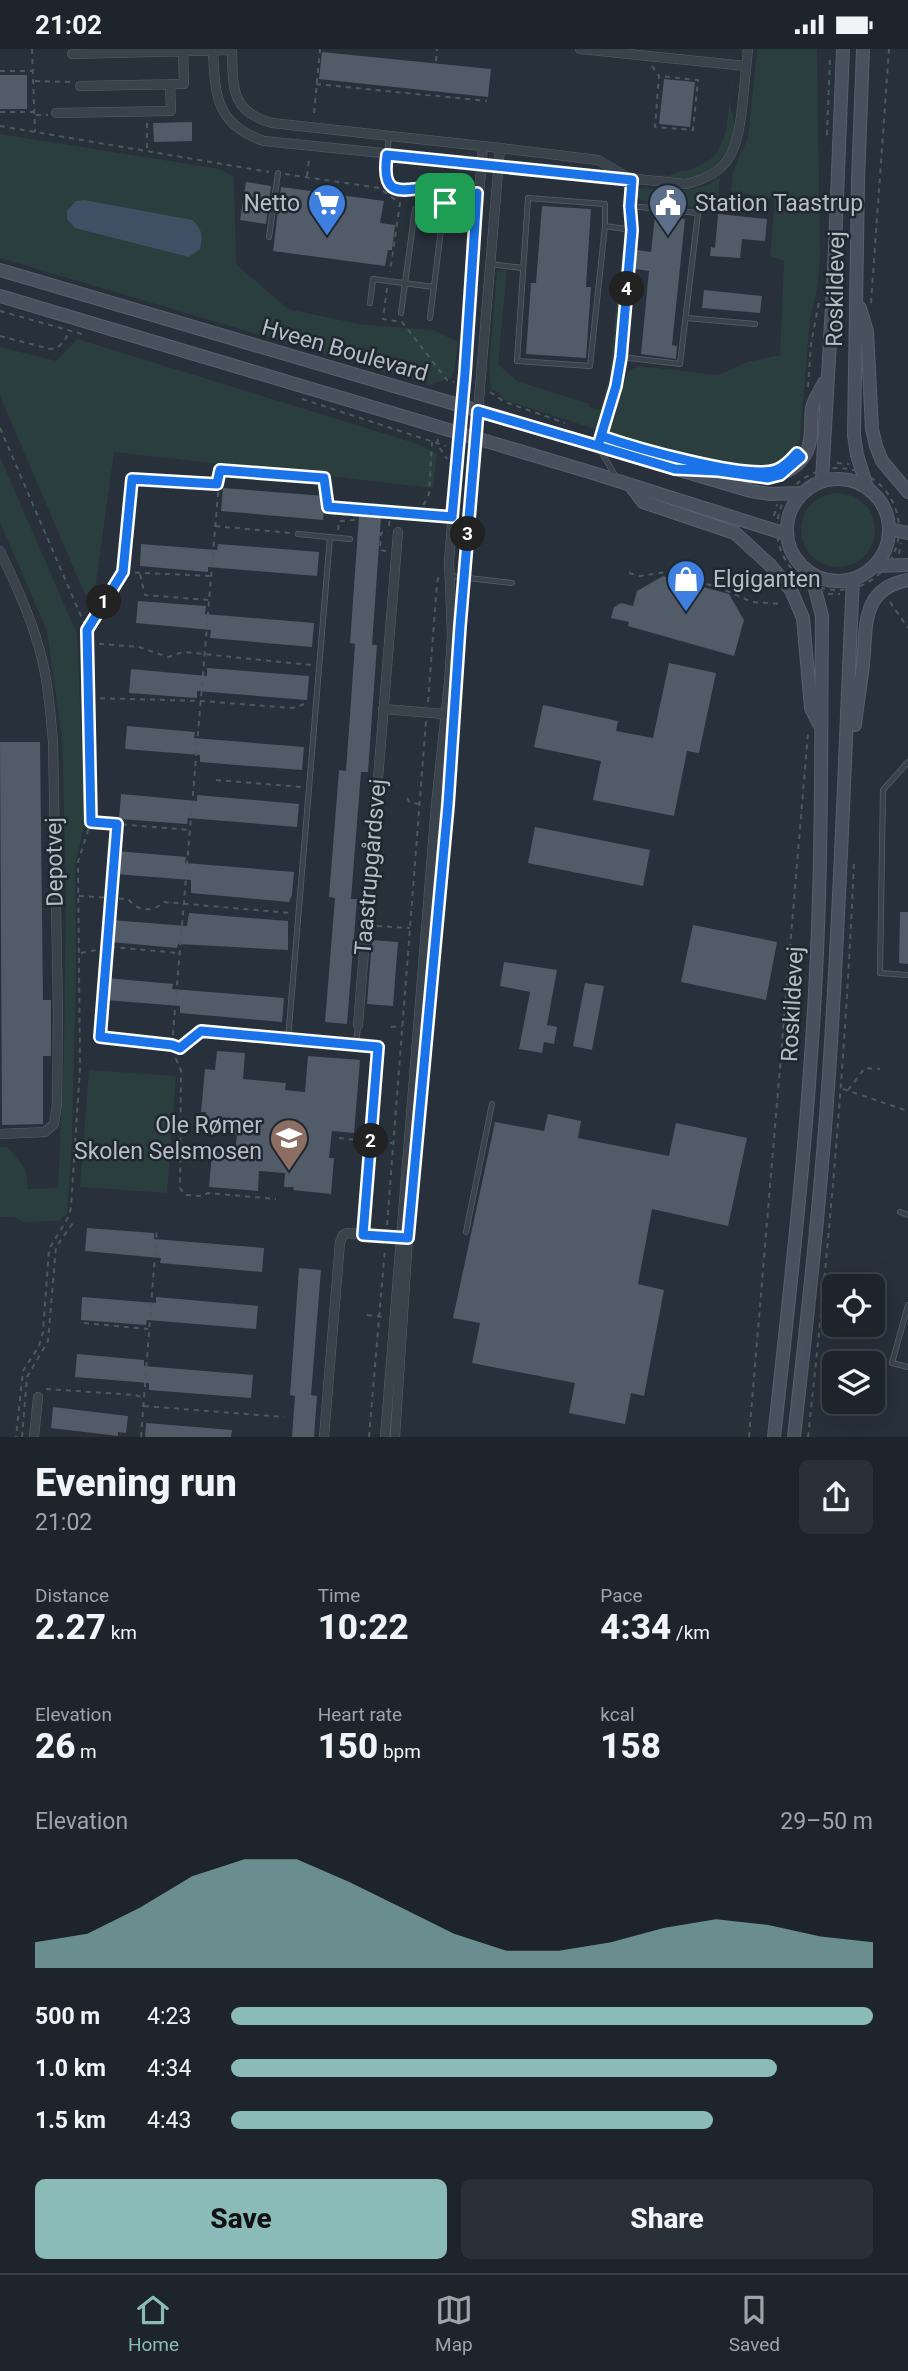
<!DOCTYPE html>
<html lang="en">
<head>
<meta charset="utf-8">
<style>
	body { margin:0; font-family:Roboto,sans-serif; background:#2a3038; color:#f1f3f6; height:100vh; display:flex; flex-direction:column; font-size:26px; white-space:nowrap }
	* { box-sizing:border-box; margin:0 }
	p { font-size:23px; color:#a0a4a9 }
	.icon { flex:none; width:38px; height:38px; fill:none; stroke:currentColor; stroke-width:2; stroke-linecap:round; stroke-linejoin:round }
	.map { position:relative; height:1388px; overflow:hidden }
	.drawer { display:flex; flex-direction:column; background:#1d242c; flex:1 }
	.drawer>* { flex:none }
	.tools { position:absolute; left:822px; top:1225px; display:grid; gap:14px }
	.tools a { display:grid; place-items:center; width:63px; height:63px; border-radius:10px; background:#1d242c; box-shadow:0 7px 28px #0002,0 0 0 2px #3b4148; font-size:35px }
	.pin { position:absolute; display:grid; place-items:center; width:60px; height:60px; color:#fff; margin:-30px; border-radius:14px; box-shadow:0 4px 10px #0006 }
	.km { position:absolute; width:35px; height:35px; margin:-18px; border-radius:50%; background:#222; color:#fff; font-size:19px; line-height:35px; text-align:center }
	.round { display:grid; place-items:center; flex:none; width:74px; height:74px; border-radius:10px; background:#2a3038 }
	.headline { display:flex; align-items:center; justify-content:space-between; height:119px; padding:0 35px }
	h1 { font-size:38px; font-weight:800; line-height:52px }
	.stats { display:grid; grid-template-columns:repeat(3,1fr); gap:10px; height:119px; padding:7px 35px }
	.stats div { display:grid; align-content:center }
	.stats b { font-size:35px; font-weight:800 }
	.stats small { font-size:19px; font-weight:400 }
	.stats p { font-size:19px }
	.chart { height:196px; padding:14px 35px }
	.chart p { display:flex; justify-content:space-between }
	.chart svg { width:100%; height:126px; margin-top:7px; fill:#8bbbb9; opacity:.7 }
	.primary-button { display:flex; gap:14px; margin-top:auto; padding:14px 35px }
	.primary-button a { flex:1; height:80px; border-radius:10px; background:#8bbbb9; color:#111; font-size:28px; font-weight:800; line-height:80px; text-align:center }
	.primary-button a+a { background:#2a3038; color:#f1f3f6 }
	ul { padding:0 35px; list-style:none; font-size:23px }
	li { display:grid; grid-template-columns:112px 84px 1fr; align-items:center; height:52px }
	li i { height:18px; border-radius:9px; background:#8bbbb9 }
	.status { display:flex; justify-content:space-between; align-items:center; height:49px; padding:0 35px; background:#1d242c; direction:ltr }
	.status svg { height:19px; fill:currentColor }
	.dock { display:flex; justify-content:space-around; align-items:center; height:98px; border-top:2px solid #3b4148; background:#1d242c; font-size:19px; color:#a0a4a9 }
	.dock a { display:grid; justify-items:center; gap:4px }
	.dock .selected { color:#8bbbb9 }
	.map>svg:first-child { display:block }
</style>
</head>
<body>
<div class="status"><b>21:02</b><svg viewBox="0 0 49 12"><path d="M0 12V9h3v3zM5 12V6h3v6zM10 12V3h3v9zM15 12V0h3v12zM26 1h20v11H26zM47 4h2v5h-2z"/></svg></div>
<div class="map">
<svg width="908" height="1388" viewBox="0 0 908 1388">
	<rect width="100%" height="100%" fill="#27303b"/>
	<path fill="#2b3e3e" d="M757,0H817L820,206L818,235L810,270L800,390L790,405L773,419L695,411L609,386L628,322L639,317L718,326L747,313L780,306L784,212L770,207L775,150L731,142L733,122L748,89Z
		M733,25C733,35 730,47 730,58C731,63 734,68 734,73C735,101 711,128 684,129C671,130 658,126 645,124L669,127L679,122L690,121L710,111L718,102L726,82Z
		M0,85L220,120L234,128L236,215L288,260L359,275L433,281L458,293L454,323L451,329L429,336L0,209Z
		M720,128L717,160L642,152L636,147L637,141L641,139C669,141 696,146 720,128Z
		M622,203H624L612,336L598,381L505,351L495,341H491L489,319L497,222L507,221L498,315L517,332L589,355V358L600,361L609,329Z
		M77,290L418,395L437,405L433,439L114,403L92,562L0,347V298L56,312Z
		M0,408L77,585L85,773L75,816L76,929L72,1090L67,1165L59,1172L24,1173L14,1168H0V1098H8L26,1121L28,1140L58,1139L64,1004L66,836L62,690L47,582L0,473Z
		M801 481a37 37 0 1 1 74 0a37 37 0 1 1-74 0Z
		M89,1021L176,1027L167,1144L80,1138Z"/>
	<path fill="#405064" d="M84,151L192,171C202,180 203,186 200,200L189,208L75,179L67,170V162L76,152Z"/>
	<path fill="#525b68" d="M322,3L491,20L488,48L319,30Z
		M0,26H27V60H0Z
		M664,30L695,33L690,78L659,75Z
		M192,73V92L154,93L153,74Z
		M246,133L271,137L266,175L240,171Z
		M281,138L384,152L380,174L395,176L392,201H388L385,217L273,202Z
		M542,157L591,160L586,238H591L586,309L526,305L531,234H536Z
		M718,165L767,170L765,192L742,190L740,209L710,207L711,198L715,199Z
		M655,167L685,170L672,296L677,297L676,310L641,305L649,222L635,220L637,201L651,203Z
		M704,241L762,247L760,264L702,259Z
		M223,439L325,447L323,471L221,462Z
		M359,467L381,468L372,596H377L368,723H361L351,850H357L347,975L325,973L335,849L329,848L339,721L346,722L355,595L350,594Z
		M141,495L217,501L218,495L319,503L317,527L208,518V523L140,517Z
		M663,527L729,545L744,571L734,607L628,577L629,573L611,569L614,558L621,554L633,557L637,542Z
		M138,552L206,557L205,565L314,574L312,598L210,589L211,581L136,574Z
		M669,614L716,624L699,704L687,702L674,767L593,751L601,712L534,698L543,656L618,672L616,682L653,689Z
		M207,619L309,627L307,651L197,642V649L129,644L131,620L207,627Z
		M127,677L195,683L194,689L304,698L302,721L200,713V706L125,700Z
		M0,693H40L43,951H51V1007H43V1075L2,1076Z
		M121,745L197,752V746L299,755L297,778L188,769L187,775L119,770Z
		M535,778L650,801L643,837L528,814Z
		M117,802L186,808L185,814L294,823L292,846L289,853L191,844V831L115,825Z
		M900,863H908V915L899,914Z
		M189,864L288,872V901L178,895L177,899L110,893L111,871L187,877Z
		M693,876L777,893L766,951L681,933Z
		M372,891L398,893L393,957L367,955Z
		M504,913L557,921L547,976L557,978L554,995L544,993L542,1004L519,1000L530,943L500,937Z
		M107,929L173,935L172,940L284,949L282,973L180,964V957L105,951Z
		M585,934L604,937L592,1001L573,997Z
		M217,1002L245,1004L243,1030L286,1034L285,1041L305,1043L308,1007L360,1011L354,1084L332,1082L329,1109H334L331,1145L293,1141L294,1138H284L285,1124L259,1122L258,1142L209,1138L212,1104L235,1105L237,1086H234V1078L205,1076L206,1063H201L205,1020L215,1021Z
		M548,1065L581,1072L578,1089L669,1107L676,1074L747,1089L728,1177L652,1160L638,1235L664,1241L644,1347L631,1344L625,1375L569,1364L575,1334L472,1314L480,1274L453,1269L495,1073L544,1082Z
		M87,1179L154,1184V1190L264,1199L262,1223L160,1214L161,1209L85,1202Z
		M299,1219L321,1221L311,1346L317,1347L314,1388H292L295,1347L290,1346Z
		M82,1248L156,1254V1248L258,1257L256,1280L147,1271L146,1276L81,1271Z
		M77,1305L144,1311V1317L253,1326L251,1349L149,1341V1334L75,1328Z
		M53,1358L128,1367L126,1384L118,1383V1387L51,1379Z
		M146,1374L232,1381L231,1388H145Z"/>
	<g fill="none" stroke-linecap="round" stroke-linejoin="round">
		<defs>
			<path id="lane" d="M389,87C383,141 383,141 437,140L441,142L445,149L430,269
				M605,177V155L528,149L517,312L590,317L605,177L632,181
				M269,188L278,124
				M490,215L523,219
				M370,254L373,230L434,238
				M401,264L415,160
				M687,269L755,275
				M621,308L680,315L698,164L630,157
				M616,428L598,397L616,337L621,308L632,181L630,157L632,131
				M298,485L350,490
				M330,488L288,990L356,996
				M450,527L512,534
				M908,713L883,741L880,924L908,926
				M358,977L356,996L378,998L363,1185
				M900,1163L908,1166
				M466,1183L492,1055
				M908,1256L892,1314L908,1318"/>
			<path id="street" d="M213,0C215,46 215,75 264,92L686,135C730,125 737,101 742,60C744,40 746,20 748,0
				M232,0C233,37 230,63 272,74L500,99L598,111L627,128
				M580,0L746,17
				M72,5L232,1
				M80,37L184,35L183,0
				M56,64L171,62L170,35
				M0,502C15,534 30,566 39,599C48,629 50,661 53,692L58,965L57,1055L54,1075L45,1083L0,1085
				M383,660L445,665
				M358,976L398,483
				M34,1388L38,1348
				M324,1388L340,1193L343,1186L347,1184L408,1189
				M385,1388L436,756L449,634L452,587L449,512L483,97
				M395,1388L408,1189L448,756L460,577L500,99"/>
			<path id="secondary" d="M863,0L858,132L854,386L857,406L867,438
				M0,221L751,442L770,445L801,444
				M0,247L593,424L786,485
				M860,259L867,282L872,380L876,397L882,412L908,443
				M696,421C732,423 786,443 807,402C813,389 810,373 812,359C814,350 820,342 824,334
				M787 481a51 51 0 1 1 102 0a51 51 0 1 1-102 0Z
				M822,431L834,222L843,0
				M631,437L643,453L735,484L770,516L791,541L803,569L811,659L819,675
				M889,480L908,484
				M874,517L908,516
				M855,676C857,656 861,635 863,615C867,578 860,540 908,531
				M774,1388C794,1208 814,1028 819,848C822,754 821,660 822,567L811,525
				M794,1388C807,1271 820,1155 828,1039C840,869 845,699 853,530"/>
		</defs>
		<use href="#lane" stroke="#586069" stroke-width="6"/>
		<use href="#street" stroke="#586069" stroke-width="10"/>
		<use href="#secondary" stroke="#586069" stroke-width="14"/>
		<path stroke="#4a5b5d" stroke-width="2" stroke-dasharray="5 5" stroke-linecap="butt" d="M32,0L35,83
			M436,12L437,0
			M652,17L659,27L655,78L693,81L698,31L659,27
			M0,22H33
			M35,32L71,33
			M316,35L487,52
			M0,63H34
			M314,64L320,0
			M36,66H48
			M147,74V100
			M0,77L269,123
			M827,86L830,8
			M285,125L379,139L400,154L390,223
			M307,127L309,110
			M452,152L470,147
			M387,239L383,270L402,273L447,331L454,333
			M871,254L889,0
			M0,262L82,285
			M0,287L50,300C61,299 64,293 69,283
			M808,338L811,295L819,253
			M490,343L505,353L565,374
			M302,350L446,397
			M0,379L87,581L88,594L92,769L78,813L80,1019L71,1158L69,1167L49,1200L43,1283L39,1297L23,1322L16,1388
			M438,390L437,395L447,410
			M837,414L849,415
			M777 480a61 61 0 1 1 122 0a61 61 0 1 1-122 0Z
			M328,458L440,467
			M419,465L429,445L432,393
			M774,467L777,455
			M215,477L290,484
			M389,477L390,465
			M386,502L380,501L381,484L388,482
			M899,505L901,494
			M125,523L210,527
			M629,524L640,527L667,523L720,539L752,553L782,555
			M140,525L145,546L209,551
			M828,545H840
			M890,553L908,579
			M87,581L123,523L132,430L216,435
			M89,594L139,598L168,608L183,603L311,616
			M90,649L202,652L292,659L308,654
			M428,653L437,534L439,526
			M216,731L302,738
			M407,749L410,754L421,755
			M92,773L191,781
			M117,775L100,988L172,996L180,999L201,982L280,990
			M79,847L128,850C137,862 152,864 164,853L290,864
			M377,877L410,879
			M81,904L112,898L179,904
			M391,978L402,977
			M172,996L220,421L324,429L329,464L357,467L356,471L339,472L338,482
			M179,1000L176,1010L181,1021L180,1139L185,1146L201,1147L208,1144L276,1150
			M843,1040L908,1062
			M848,1041L865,1019L880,1020
			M339,1089L364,1092
			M380,1093L392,1094
			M387,1176L426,672
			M367,1266L384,1268
			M84,1274L148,1280
			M46,1340L135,1346L144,1349
			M144,1357L284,1368
			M22,1388L27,1328L48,1292L56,1198L75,1171
			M141,1388L157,1179
			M369,1388L385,1199
			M749,1388L808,684
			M808,1388C829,1196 846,1004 854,811"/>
		<use href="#lane" stroke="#3a424b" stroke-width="4.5"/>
		<use href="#street" stroke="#3a424b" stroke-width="9"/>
		<use href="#secondary" stroke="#49515e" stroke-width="12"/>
	</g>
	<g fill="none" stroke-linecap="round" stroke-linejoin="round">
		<defs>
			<path id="route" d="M445,154L477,144L465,324L452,468L328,458L324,429L220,421L217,435L132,430L123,523L87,581L91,773L117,775L100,988L172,996L180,999L201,982L378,998L363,1186L408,1189L448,756L460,577L478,362L598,397L601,387C633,398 746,431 776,421C784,418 791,411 797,404L801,408L780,426L768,429L718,422L675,420L598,397L616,337L621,308L632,181L630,157L632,131L387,106C378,167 424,125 443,145L445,154"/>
		</defs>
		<use href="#route" stroke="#fff" stroke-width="14"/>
		<use href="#route" stroke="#1a73e8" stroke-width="9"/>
	</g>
	<defs>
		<symbol id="supermarket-pin" viewBox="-11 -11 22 30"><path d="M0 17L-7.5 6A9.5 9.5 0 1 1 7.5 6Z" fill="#3f7fe0" stroke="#1f2730"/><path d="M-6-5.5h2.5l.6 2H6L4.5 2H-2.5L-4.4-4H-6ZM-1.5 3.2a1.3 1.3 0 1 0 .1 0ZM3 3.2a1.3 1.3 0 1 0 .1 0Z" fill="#fff"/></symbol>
		<symbol id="civic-pin" viewBox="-11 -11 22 30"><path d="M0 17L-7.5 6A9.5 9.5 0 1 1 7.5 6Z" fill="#5c6f8a" stroke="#1f2730"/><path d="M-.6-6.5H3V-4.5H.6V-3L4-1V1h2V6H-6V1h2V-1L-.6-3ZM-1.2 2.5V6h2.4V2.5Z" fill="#fff"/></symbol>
		<symbol id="shop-pin" viewBox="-11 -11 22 30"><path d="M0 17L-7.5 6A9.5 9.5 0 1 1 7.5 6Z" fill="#3f7fe0" stroke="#1f2730"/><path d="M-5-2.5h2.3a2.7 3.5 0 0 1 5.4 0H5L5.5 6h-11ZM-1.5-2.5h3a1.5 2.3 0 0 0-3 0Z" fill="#fff"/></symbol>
		<symbol id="school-pin" viewBox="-11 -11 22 30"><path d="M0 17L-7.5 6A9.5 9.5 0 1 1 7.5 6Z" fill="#8d6e63" stroke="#1f2730"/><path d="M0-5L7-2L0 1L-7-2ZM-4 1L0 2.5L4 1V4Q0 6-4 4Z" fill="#fff"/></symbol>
	</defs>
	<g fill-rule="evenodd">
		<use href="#supermarket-pin" x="305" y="132" width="44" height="60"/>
		<use href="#civic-pin" x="646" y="132" width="44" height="60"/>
		<use href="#shop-pin" x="664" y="508" width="44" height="60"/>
		<use href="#school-pin" x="267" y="1067" width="44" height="60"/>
	</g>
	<g text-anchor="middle" stroke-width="5" stroke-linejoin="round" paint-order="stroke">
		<g font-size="23" fill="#b6bdc6" stroke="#1f2730" text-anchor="end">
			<text x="300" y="162">Netto</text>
			<text x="695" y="162" text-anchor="start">Station Taastrup</text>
			<text x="713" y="538" text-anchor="start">Elgiganten</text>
			<text x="262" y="1084">Ole Rømer<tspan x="262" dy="26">Skolen Selsmosen</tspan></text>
		</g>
		<g font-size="23" fill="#b6bdc6" stroke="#1f2730">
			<text transform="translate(835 240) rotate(-89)" y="8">Roskildevej</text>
			<text transform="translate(345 301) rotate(16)" y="8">Hveen Boulevard</text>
			<text transform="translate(54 813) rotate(-91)" y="8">Depotvej</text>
			<text transform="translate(370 818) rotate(-85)" y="8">Taastrupgårdsvej</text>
			<text transform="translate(792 955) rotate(-87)" y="8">Roskildevej</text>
		</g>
	</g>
</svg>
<div class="tools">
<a><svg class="icon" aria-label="locate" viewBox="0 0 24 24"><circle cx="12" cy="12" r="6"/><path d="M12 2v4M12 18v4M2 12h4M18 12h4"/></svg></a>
<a><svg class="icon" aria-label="layers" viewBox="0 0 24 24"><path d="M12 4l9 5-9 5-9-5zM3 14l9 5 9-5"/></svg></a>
</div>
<div class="pin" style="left:445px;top:154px;background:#1e9e55"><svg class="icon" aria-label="arrive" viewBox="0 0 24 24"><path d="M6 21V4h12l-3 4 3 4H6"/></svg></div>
<b class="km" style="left:104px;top:553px">1</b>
<b class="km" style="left:371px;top:1092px">2</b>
<b class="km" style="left:468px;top:485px">3</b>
<b class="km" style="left:627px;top:240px">4</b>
</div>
<section class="drawer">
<div class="headline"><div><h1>Evening run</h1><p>21:02</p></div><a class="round"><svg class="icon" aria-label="share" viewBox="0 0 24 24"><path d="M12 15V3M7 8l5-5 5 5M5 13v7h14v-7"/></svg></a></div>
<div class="stats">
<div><p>Distance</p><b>2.27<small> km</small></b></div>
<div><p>Time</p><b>10:22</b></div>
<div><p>Pace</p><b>4:34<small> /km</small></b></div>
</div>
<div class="stats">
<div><p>Elevation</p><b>26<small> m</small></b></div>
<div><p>Heart rate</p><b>150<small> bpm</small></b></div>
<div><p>kcal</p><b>158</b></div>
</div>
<div class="chart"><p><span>Elevation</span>29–50 m</p>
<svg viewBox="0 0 160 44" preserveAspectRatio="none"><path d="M0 44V35L10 32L20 23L30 12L40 6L50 6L60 14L70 23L80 32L90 38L100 38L110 35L120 30L130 27L140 29L150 33L160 35V44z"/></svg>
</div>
<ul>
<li><b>500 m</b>4:23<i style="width:100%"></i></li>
<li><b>1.0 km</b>4:34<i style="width:85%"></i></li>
<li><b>1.5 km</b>4:43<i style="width:75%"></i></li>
</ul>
<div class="primary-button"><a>Save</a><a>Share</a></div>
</section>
<nav class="dock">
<a class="selected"><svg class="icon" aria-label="home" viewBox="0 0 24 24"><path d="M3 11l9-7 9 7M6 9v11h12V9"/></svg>Home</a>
<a><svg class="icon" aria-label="map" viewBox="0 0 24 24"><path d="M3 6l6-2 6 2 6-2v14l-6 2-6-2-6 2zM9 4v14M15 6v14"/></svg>Map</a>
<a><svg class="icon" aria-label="saved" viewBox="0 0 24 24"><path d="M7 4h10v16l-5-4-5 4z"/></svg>Saved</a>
</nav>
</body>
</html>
